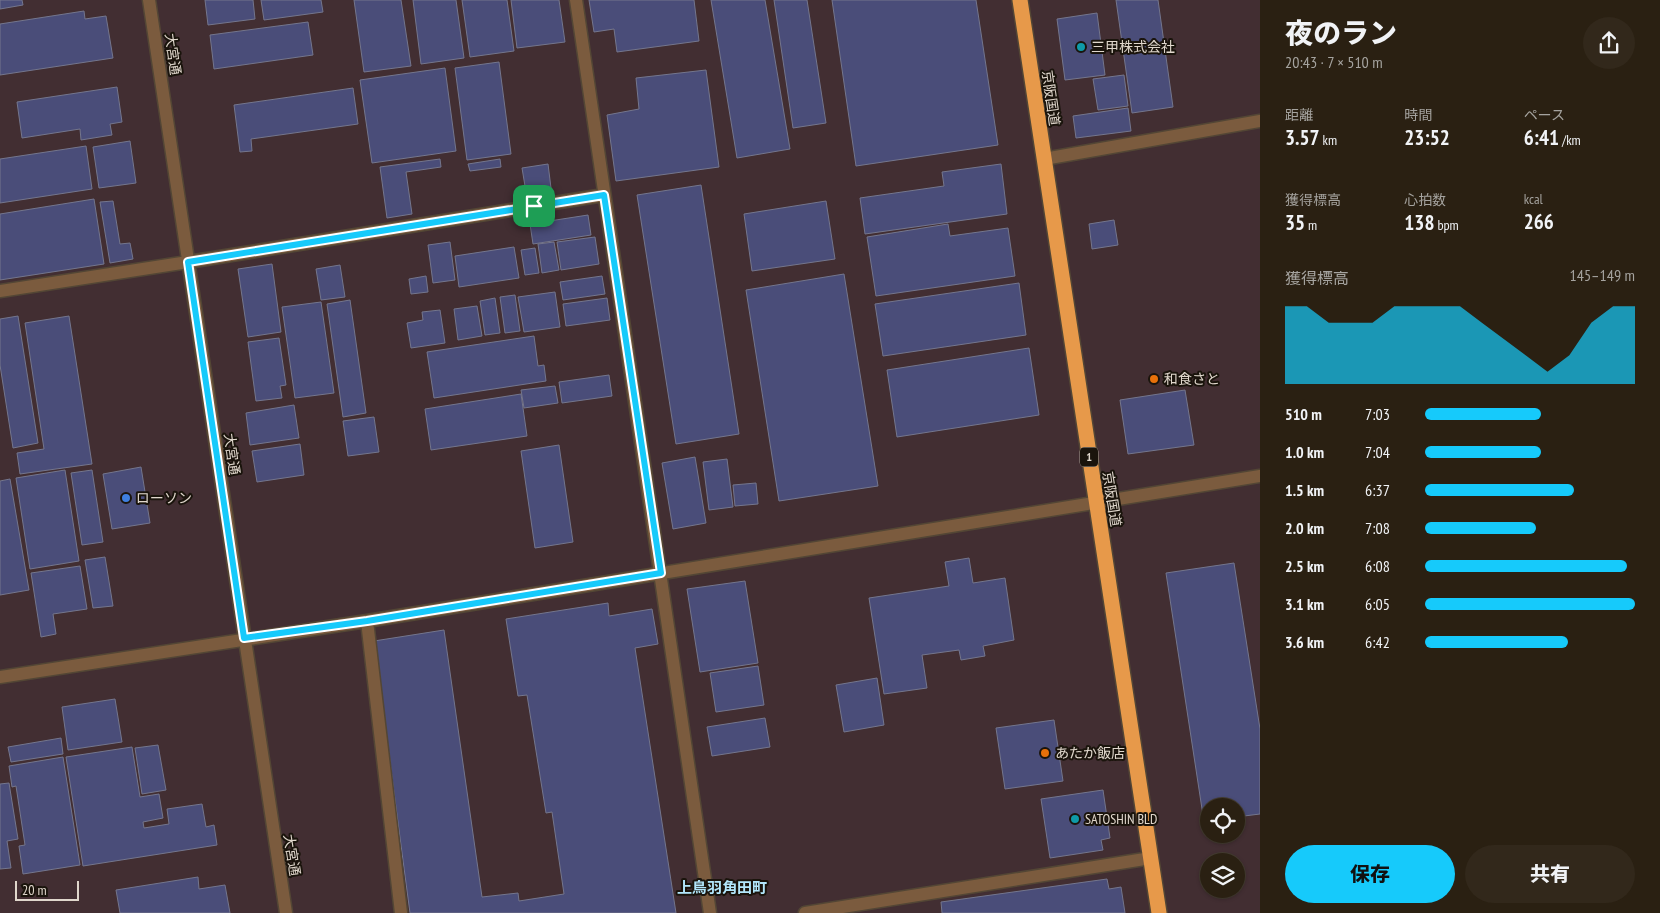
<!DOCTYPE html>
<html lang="ja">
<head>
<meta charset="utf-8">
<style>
	body { margin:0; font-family:"PT Sans Narrow","Noto Sans JP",sans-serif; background:#32281b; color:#f1f3f6; height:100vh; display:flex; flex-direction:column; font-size:19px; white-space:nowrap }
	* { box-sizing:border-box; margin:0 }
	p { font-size:16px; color:#a5a39f }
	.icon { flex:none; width:28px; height:28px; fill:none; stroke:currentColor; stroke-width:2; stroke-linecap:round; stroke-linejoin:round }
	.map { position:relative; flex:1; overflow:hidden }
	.panel { display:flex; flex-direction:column; background:#2a2012; width:400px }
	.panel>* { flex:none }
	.fabs { position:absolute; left:1200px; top:798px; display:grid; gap:10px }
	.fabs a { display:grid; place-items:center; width:45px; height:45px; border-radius:50%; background:#2a2012; box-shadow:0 1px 4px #0004,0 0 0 1px #463e32; font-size:25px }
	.scale { position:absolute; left:15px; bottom:12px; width:64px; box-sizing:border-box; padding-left:5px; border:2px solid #e0d7cc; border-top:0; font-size:14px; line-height:18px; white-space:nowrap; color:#e0d7cc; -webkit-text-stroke:4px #1a140c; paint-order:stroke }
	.pin { position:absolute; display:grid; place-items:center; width:42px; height:42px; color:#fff; margin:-21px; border-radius:10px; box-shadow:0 2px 8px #0006 }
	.round { display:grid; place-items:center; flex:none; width:52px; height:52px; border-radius:26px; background:#32281b }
	.overview { display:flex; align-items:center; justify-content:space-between; height:85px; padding:0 25px }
	h1 { font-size:28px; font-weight:800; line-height:38px }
	.figures { display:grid; grid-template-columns:repeat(3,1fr); gap:8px; height:85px; padding:5px 25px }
	.figures div { display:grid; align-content:center }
	.figures b { font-size:21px; font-weight:800 }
	.figures small { font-size:14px; font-weight:400 }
	.figures p { font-size:14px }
	.chart { height:140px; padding:10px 25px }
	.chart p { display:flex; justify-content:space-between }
	.chart svg { width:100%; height:90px; margin-top:5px; fill:#16cafb; opacity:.7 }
	.action { display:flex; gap:10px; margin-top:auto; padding:10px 25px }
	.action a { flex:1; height:58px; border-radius:30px; background:#16cafb; color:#111; font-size:20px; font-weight:800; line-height:58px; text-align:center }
	.action a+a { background:#32281b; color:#f1f3f6 }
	ul { padding:0 25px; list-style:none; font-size:16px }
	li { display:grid; grid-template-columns:80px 60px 1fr; align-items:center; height:38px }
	li i { height:12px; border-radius:6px; background:#16cafb }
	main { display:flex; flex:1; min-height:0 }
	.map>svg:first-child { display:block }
</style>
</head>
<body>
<main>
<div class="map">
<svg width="1260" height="913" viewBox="0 0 1260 913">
	<rect width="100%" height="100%" fill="#382a18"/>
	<path fill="#422e32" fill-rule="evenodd" d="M0,0H1260V913H0ZM1209,806H1236V834H1209ZM1209,861H1236V889H1209Z"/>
	<path fill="#4a4d79" stroke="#74768d" d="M0,0H22L23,5L0,9Z
		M205,0H253L255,19L208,25Z
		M261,0H321L323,12L264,20Z
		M354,0H401L411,66L364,72Z
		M413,0H456L464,58L421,64Z
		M462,0H507L514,51L470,57Z
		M511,0H559L565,42L517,48Z
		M589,0H694L699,41L617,52L614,29L594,32Z
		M711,0H765L790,149L737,158Z
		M774,0H807L826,123L793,128Z
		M832,0H976L998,145L856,166Z
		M1116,0H1158L1173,107L1132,113Z
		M84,11L85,19L106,16L113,58L0,75V24Z
		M1097,13L1105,75L1065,80L1057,19Z
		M308,22L313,55L214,69L210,35Z
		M499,62L511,154L467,160L455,68Z
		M445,68L456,151L372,163L360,80Z
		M706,70L719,167L616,181L607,115L639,109L636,78Z
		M1124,75L1128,106L1098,110L1093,79Z
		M117,87L122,122L110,124L112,135L81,140L80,129L22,138L17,102Z
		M353,88L358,124L251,139L252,151L240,152L234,105Z
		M1128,108L1131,131L1076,138L1073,116Z
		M130,141L136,183L99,188L93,147Z
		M86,146L92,189L0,203V159Z
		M440,159L441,167L406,172L412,214L387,218L380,167Z
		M500,159L501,167L470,171L468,164Z
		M548,164L551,188L526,192L522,168Z
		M1001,164L1007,214L865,234L860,198L944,186L942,172Z
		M701,185L739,434L676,444L637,195Z
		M94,199L104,264L0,280V214Z
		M113,201L120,244L130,243L133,259L110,263L100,202Z
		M826,201L835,259L752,271L744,214Z
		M588,215L591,235L533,244L530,224Z
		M1114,220L1118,245L1092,249L1089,224Z
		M948,224L950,236L1008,228L1015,276L876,296L867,237Z
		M595,237L599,264L561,270L557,242Z
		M450,242L455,280L433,283L428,245Z
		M554,242L559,270L542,273L538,244Z
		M514,247L519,278L459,287L455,256Z
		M535,248L539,273L525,275L521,250Z
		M272,264L281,332L248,337L238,269Z
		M340,265L345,297L321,300L316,269Z
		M844,274L878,486L779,501L746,290Z
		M426,276L428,292L411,294L409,279Z
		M602,276L605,294L563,300L560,282Z
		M1019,283L1026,335L883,356L875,304Z
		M555,292L560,327L524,332L518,297Z
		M515,295L520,331L505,333L500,297Z
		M495,298L500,333L485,335L480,301Z
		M607,298L610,320L566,326L563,304Z
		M350,300L366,413L343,417L327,304Z
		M321,302L334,393L295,398L282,307Z
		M477,306L482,336L458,340L454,309Z
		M440,310L445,343L411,348L407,323L423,320L422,312Z
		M18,316L38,443L13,448L0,365V319Z
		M69,316L92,464L20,474L17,453L44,449L25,323Z
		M534,336L538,366L544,365L546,381L434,398L427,352Z
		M279,338L286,385L280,386L282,398L256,401L248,342Z
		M1029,348L1039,415L897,437L887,370Z
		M609,375L612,396L562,403L559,382Z
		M555,386L558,403L524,408L521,390Z
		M1185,390L1194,445L1128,454L1120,400Z
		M521,394L527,436L431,450L425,409Z
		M294,405L299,438L250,445L246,413Z
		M374,417L379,452L348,456L343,421Z
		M300,444L304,475L257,482L252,451Z
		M559,445L573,542L535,548L521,451Z
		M695,457L706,523L673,529L662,463Z
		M727,459L733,507L709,510L703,462Z
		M141,467L150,523L112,529L103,474Z
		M65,470L79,561L30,569L16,478Z
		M92,470L103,542L82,545L71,473Z
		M10,479L29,590L0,595V481Z
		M756,483L758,504L735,506L733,485Z
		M105,557L113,606L93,608L85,560Z
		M969,558L973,583L1005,578L1014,640L983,646L985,656L961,660L959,650L922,655L927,688L884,694L869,598L949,586L945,562Z
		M1234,563L1260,729V814L1236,817V806H1209V822H1204L1166,573Z
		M80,566L87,609L53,614L56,634L41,637L31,573Z
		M745,581L758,663L700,672L687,589Z
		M608,603L609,616L652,609L658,644L635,648L676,913H410L374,641L444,630L482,897L518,893L519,901L564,894L552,812L546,813L527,695L518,696L506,619Z
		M758,666L764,705L716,712L710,673Z
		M877,678L884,725L844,732L836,685Z
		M115,699L122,742L68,750L62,707Z
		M765,718L770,747L712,756L707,727Z
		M1054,720L1063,781L1005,789L996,728Z
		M61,738L63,754L11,762L8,747Z
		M158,745L166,790L142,794L135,748Z
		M132,747L140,797L159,794L163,818L143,822L144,828L169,824L167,809L202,804L206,827L214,825L217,845L83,866L66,757Z
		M63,757L80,865L23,874L19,846L25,845L16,786L12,787L9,766Z
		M9,783L18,839L7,841L11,868L0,869V784Z
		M1103,790L1110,838L1101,840L1103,850L1050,858L1041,799Z
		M198,877L199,889L225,885L230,913H120L116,890Z
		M1107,879L1109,889L1121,887L1125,913H942L941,902Z"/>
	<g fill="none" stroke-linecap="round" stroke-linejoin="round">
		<defs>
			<path id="minor" d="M149,0L286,913
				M576,0L710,913
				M1044,159L1260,121
				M0,291L188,262L604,195
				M367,621L401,913
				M0,677L367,621L1260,476
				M805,913L1151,858"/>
			<path id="highway" d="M1020,0L1159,913"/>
		</defs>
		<use href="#minor" stroke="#534635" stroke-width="15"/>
		<use href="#highway" stroke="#534635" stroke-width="18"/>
		<use href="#minor" stroke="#7b5b3e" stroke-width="12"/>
		<use href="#highway" stroke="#e7994a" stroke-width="15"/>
	</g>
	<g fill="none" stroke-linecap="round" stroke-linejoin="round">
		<defs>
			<path id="route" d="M604,195L661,573L367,621L244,638L188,262Z"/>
		</defs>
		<use href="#route" stroke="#fff" stroke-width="10"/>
		<use href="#route" stroke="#16cafb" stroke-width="6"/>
	</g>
	<g fill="#0f9aa8" stroke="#1a140c" stroke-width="2">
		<circle cx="1081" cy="47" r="5"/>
		<circle cx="1075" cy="819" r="5"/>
	</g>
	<g fill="#e8710a" stroke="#1a140c" stroke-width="2">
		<circle cx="1154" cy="379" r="5"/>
		<circle cx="1045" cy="753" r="5"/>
	</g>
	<circle fill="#3f7fe0" stroke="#1a140c" stroke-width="2" cx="126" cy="498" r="5"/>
	<g text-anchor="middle" stroke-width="4" stroke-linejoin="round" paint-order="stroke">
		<rect fill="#1a140c" stroke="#a59c92" stroke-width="1" x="1080" y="447.5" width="18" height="19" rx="4"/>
		<g font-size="12" font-weight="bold" fill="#e0d7cc">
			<text x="1089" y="461">1</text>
		</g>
		<g font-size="14" fill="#e0d7cc" stroke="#1a140c" text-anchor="start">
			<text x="1091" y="52">三甲株式会社</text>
			<text x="1164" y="384">和食さと</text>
			<text x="136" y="503">ローソン</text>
			<text x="1055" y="758">あたか飯店</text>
			<text x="1085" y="824">SATOSHIN BLD</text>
		</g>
		<g font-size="14" fill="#e0d7cc" stroke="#1a140c">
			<text transform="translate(173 54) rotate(82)" y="5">大宮通</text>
			<text transform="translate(1051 98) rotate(82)" y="5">京阪国道</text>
			<text transform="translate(232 454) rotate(82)" y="5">大宮通</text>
			<text transform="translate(1112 499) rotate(81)" y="5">京阪国道</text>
			<text transform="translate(292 855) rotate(81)" y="5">大宮通</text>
		</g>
		<g font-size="15" font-weight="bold" fill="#b2e6fb" stroke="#1a140c">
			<text x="722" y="893">上鳥羽角田町</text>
		</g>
	</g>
</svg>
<div class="fabs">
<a><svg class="icon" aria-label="locate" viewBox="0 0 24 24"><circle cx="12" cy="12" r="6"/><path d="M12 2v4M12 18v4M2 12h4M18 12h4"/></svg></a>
<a><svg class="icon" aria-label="layers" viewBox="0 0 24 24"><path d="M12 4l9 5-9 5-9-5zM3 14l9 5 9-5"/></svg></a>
</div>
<div class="scale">20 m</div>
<div class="pin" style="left:534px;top:206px;background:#1e9e55"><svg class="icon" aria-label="arrive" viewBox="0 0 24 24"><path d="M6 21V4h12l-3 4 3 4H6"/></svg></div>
</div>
<section class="panel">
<div class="overview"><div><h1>夜のラン</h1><p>20:43 · 7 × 510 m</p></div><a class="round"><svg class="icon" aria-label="share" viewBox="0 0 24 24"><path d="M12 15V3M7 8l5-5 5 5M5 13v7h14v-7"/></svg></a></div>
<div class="figures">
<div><p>距離</p><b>3.57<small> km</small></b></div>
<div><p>時間</p><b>23:52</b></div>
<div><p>ペース</p><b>6:41<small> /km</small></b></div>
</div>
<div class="figures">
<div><p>獲得標高</p><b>35<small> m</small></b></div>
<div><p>心拍数</p><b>138<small> bpm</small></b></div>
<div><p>kcal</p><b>266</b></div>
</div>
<div class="chart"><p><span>獲得標高</span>145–149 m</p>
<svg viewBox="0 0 160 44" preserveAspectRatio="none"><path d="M0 44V6L10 6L20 14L30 14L40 14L50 6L60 6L70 6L80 6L90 14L100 22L110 30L120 38L130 30L140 14L150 6L160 6V44z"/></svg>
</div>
<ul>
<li><b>510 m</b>7:03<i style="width:55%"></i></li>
<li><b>1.0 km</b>7:04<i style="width:55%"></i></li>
<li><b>1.5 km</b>6:37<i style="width:71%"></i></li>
<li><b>2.0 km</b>7:08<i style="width:53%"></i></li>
<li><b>2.5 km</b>6:08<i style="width:96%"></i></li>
<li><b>3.1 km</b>6:05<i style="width:100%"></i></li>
<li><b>3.6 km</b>6:42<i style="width:68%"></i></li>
</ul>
<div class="action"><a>保存</a><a>共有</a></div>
</section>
</main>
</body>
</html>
